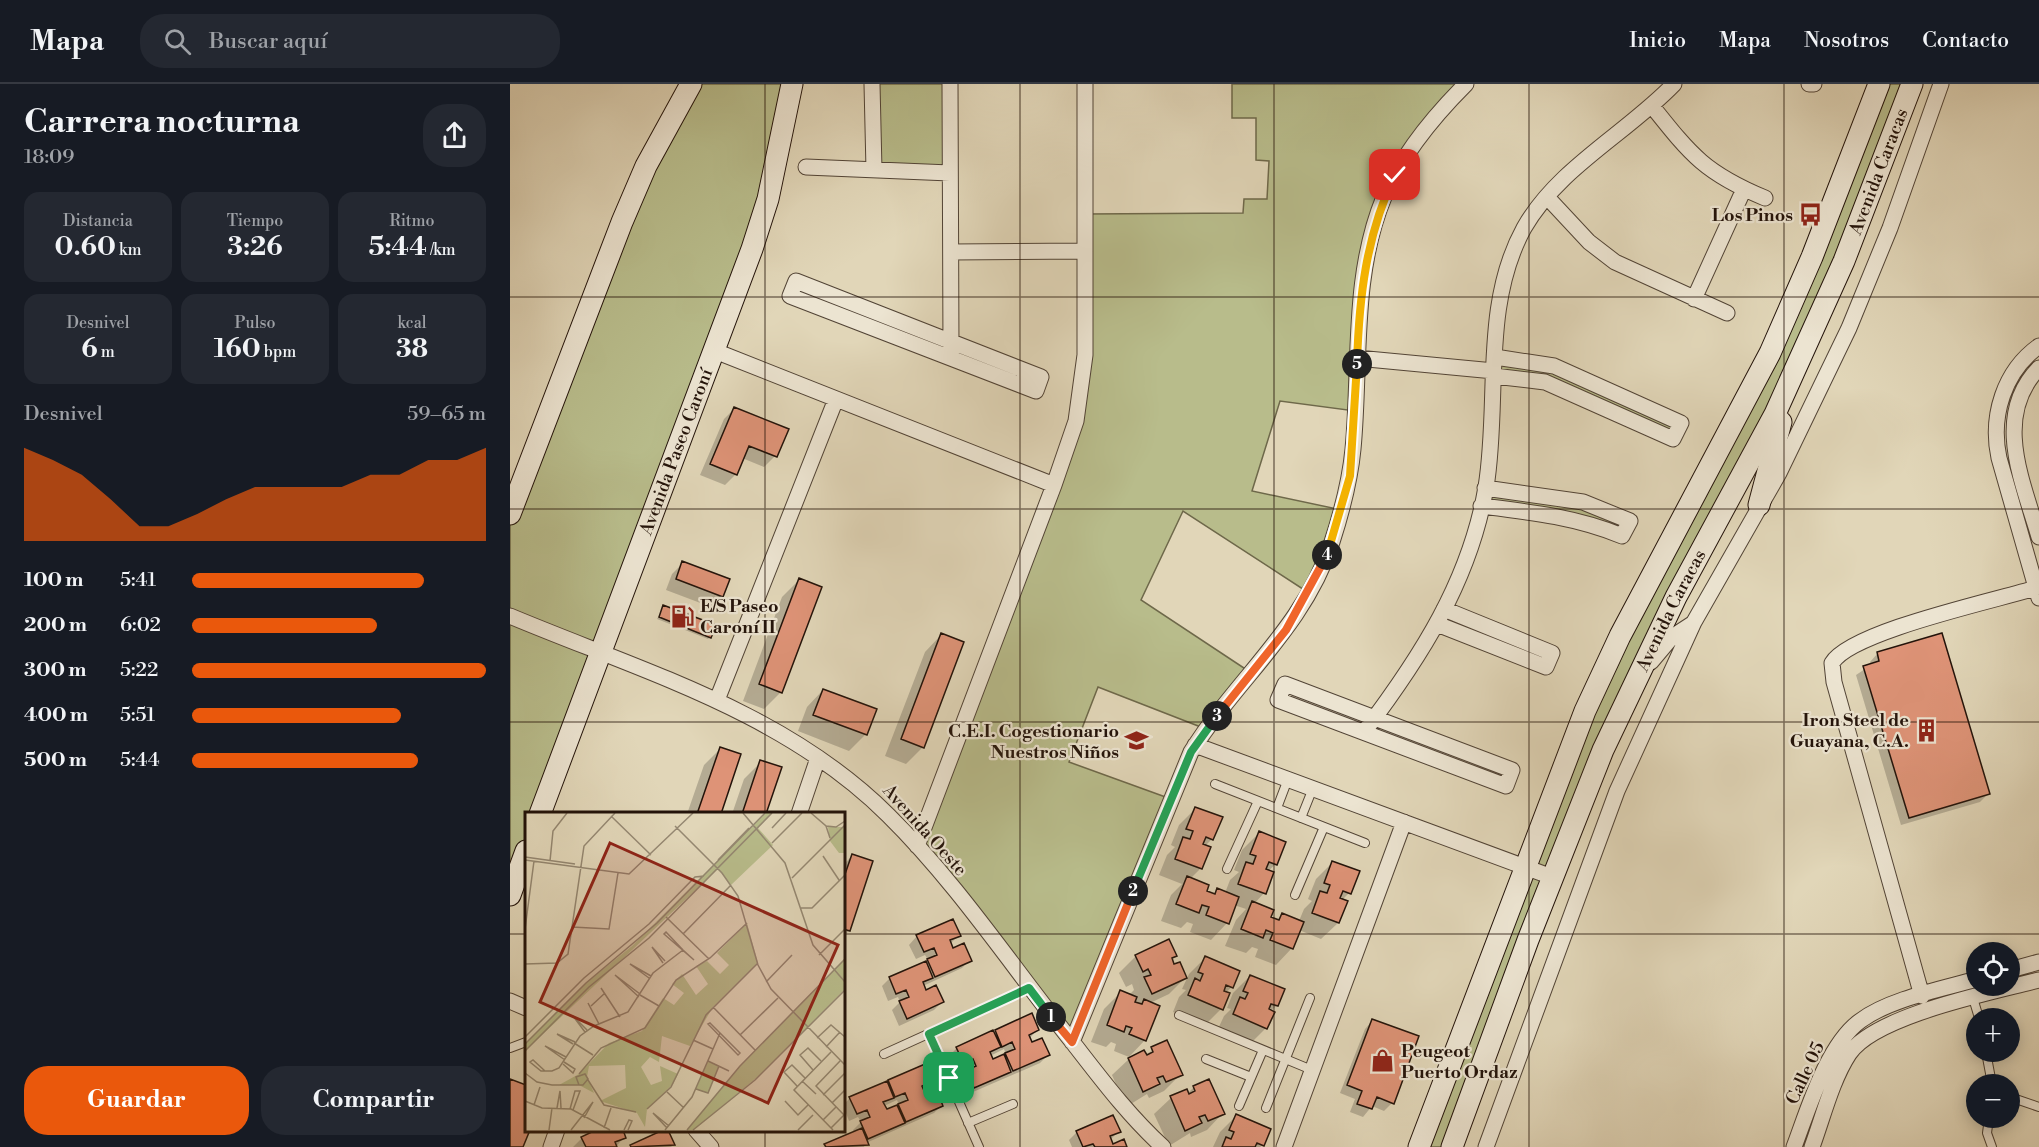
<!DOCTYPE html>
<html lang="es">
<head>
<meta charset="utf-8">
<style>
	body { margin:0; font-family:"Libre Bodoni",serif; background:#242831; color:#f1f3f6; height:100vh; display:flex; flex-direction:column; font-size:22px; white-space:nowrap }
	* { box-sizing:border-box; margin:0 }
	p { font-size:20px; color:#9ea1a6 }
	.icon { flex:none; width:33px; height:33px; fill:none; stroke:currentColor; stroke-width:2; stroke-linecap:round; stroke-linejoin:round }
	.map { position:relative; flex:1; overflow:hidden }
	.sheet { display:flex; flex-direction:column; background:#171b24; width:510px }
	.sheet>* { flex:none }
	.controls { position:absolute; left:1456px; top:858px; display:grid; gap:12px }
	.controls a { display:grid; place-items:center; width:54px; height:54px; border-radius:50%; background:#171b24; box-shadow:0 3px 15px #0003; font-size:30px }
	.pin { position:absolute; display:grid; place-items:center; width:51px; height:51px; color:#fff; margin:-26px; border-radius:12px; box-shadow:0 3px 9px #0006 }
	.km { position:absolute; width:30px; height:30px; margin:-15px; border-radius:50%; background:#222; color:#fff; font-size:16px; line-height:30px; text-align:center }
	.round { display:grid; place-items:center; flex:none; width:63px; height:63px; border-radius:24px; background:#242831 }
	.summary { display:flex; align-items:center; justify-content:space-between; height:102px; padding:0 24px }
	h1 { font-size:33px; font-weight:700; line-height:45px }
	.figures { display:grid; grid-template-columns:repeat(3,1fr); gap:9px; height:102px; padding:6px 24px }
	.figures div { display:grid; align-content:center; border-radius:15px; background:#242831; text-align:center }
	.figures b { font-size:26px; font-weight:700 }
	.figures small { font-size:16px; font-weight:400 }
	.figures p { font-size:16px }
	.chart { height:168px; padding:12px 24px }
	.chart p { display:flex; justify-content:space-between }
	.chart svg { width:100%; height:108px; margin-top:6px; fill:#ea580c; opacity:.7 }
	.cta { display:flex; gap:12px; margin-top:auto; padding:12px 24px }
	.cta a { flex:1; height:69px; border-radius:24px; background:#ea580c; color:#fff; font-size:24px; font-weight:700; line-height:69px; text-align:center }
	.cta a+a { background:#242831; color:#f1f3f6 }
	ul { padding:0 24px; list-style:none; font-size:20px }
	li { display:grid; grid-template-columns:96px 72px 1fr; align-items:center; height:45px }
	li i { height:15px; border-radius:8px; background:#ea580c }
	header { display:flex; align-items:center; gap:36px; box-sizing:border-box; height:84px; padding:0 30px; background:#171b24; border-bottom:2px solid #363941 }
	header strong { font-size:28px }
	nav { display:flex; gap:33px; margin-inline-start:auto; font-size:21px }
	.search { width:420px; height:54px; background:#242831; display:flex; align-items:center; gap:15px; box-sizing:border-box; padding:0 21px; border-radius:24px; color:#9ea1a6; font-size:22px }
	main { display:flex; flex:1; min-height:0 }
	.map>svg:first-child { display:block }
</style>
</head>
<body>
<header>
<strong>Mapa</strong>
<div class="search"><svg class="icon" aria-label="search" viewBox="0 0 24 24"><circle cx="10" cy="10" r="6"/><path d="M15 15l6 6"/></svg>Buscar aquí</div>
<nav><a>Inicio</a><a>Mapa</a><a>Nosotros</a><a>Contacto</a></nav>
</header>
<main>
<section class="sheet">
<div class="summary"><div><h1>Carrera nocturna</h1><p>18:09</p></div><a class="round"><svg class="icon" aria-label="share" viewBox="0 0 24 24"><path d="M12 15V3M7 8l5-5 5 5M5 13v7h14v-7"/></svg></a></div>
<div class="figures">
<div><p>Distancia</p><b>0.60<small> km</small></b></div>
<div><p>Tiempo</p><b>3:26</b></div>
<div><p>Ritmo</p><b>5:44<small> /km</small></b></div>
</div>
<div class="figures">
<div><p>Desnivel</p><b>6<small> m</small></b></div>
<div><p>Pulso</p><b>160<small> bpm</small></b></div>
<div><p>kcal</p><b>38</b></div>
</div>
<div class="chart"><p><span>Desnivel</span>59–65 m</p>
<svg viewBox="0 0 160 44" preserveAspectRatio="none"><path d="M0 44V6L10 11L20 17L30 27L40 38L50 38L60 33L70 27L80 22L90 22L100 22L110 22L120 17L130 17L140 11L150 11L160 6V44z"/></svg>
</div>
<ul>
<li><b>100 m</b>5:41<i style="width:79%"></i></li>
<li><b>200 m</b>6:02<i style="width:63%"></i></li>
<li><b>300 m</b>5:22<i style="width:100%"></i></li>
<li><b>400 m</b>5:51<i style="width:71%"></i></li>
<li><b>500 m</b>5:44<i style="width:77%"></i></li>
</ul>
<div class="cta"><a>Guardar</a><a>Compartir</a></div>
</section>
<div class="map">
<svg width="1529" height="1063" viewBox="0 0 1529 1063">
	<rect width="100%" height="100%" fill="#e1d6b8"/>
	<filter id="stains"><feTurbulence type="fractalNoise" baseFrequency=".00333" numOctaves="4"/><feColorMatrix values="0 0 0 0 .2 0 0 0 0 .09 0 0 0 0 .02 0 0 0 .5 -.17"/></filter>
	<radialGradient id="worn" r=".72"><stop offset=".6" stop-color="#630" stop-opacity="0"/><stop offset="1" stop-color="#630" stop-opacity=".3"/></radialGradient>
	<path fill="#b8bc8b" stroke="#6e684a" stroke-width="1.5" d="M181,0H282L266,79L30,730H16V767L0,811V430Z
		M362,0H440V89L364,86Z
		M722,0H956L927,30L866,136L845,327L770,317L742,407L832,426L799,509L673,427L631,516L743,590L696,645L588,603L559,678L661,715L562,958L407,762L566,337L576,130L733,129L734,115H757L759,77L746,76V34H722Z
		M1369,0H1402L1334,177L1166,513L942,1063H909L1030,741L1192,399Z
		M985,273L1010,275L1171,339L1163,355L1047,303L984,292Z
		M975,404L1056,414L1120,437L1112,452L971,422Z"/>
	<path fill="#0003" fill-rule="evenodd" d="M225,324L277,346L265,372L254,383L232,374L226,390L215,401L190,391L214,335Z
		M173,479L212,512L201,523L156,506L162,490Z
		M289,496L271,608L254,625L233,617L272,513Z
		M154,523L200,553L198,555L147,535Z
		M431,551L413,663L396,680L375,672L415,568Z
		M1368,569L1478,710L1470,718L1391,741L1346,591L1361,581L1360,578Z
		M313,606L356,650L339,667L288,647L297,623Z
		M210,665V730H177L194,681Z
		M251,678L255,730H222L234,695Z
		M686,724L702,755L695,762L691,784L680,795L695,808L702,811L708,806L715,809L720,796L729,788L724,786L732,766L749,749L766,780L758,787L754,809L744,820L759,833L767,836L772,831L789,837L794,825L802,817L798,815L806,795L823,778L839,809L832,816L828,839L811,855L789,846L782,864L766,881L745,873L748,865L742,863L736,869L715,862L726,836L736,825L724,821L717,839L701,856L680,848L683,840L677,838L671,844L651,837L661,811L672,800L649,791L657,771L665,763L661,761L669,741Z
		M342,772L362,778L339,847L333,852V781Z
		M449,851L440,860L443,866L460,876L452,884L413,902L415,908L432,918L424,926L389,942L382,926L390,918L388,913L378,917L372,902L380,894L418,876L415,871L406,875L399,861L407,852Z
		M665,871L661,876L664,882L675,894L659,910L640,919L635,956L619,973L604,967L606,960L601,958L596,963L581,958L594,925L611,908L619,911L624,906L622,900L616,903L609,889L626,872Z
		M695,874L722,903L715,909L711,925L695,941L663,928L669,913L676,906L672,905L679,890Z
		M740,892L773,906L766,922L760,928L756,944L740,960L707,947L714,932L721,925L717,924L723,909Z
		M863,936L882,1019L874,1027L862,1022L853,1033L840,1028L845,1015L830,1009L855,945Z
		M527,946L519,955L521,960L538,971L530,979L456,1011L449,996L458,988L455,982L445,987L439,972L447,964L486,947ZM494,965L496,971L483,977L480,972Z
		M656,958L671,990L654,1007L639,1014L637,1010L616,1023L602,991L619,975L635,971Z
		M0,997L16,1003V1046L12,1063H0Z
		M379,997H421L412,1005L414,1011L432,1021L424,1029L356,1059L354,1063H313L344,1049L343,1046L351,1038L348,1033L339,1037L333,1021L340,1014ZM387,1016L389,1021L387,1024L376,1027L374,1022Z
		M684,1003L713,1029L697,1046L681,1053L680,1049L659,1062L644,1030L661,1014L677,1010Z
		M726,1032L753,1061L750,1063H703L710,1048Z
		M609,1047L600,1056L602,1062L616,1063H562L559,1056L567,1048Z
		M114,1053L106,1063H63L72,1054Z
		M163,1061L161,1063H120L121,1062Z"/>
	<path fill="#de9377" stroke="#23130a" stroke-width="1.5" d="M224,323L279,345L267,373L239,362L227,391L200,380Z
		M172,477L220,495L213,513L166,495Z
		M289,494L312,503L272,609L249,600Z
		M153,521L206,541L201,554L149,533Z
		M431,549L454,558L414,664L391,655Z
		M1432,549L1480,710L1399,734L1353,582L1369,577L1367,568Z
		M313,605L367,625L357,651L303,631Z
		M210,663L231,670L211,730H187Z
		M250,676L272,683L256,730H232Z
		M685,723L713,733L703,756L696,753L693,760L701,763L692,785L665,775L673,753L680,755L683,747L676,745Z
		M749,747L776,758L767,781L759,778L756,785L764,788L756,810L728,800L736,778L743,780L746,772L740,770Z
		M342,770L363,777L340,847L333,845V796Z
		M822,777L850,787L841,810L833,807L830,814L838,817L829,839L802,829L810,807L817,809L820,801L814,799Z
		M677,792L699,801L697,807L705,810L707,804L729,813L719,840L696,831L699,823L692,821L689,829L666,820Z
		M742,817L764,826L761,833L769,836L772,829L794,838L783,865L760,856L763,849L756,846L753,854L731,845Z
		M443,835L451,852L440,856L443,864L454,859L462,877L425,893L417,875L427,871L424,864L414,868L406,851Z
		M659,855L667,872L662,874L664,880L670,878L677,894L642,910L634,893L641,891L638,885L633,888L625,871Z
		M695,872L730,887L723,904L716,901L714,907L720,909L713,926L678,911L685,894L690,897L693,890L688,888Z
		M416,877L423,894L413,898L416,906L426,901L434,918L397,935L389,917L399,913L396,906L386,910L379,893Z
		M740,891L775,905L768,922L761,920L759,925L765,928L757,945L723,930L730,913L735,915L738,909L733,907Z
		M610,906L627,913L625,918L632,920L634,915L650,922L636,957L619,950L622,944L616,942L614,948L597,941Z
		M522,929L529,946L519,951L522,958L532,954L540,971L503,987L495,969L505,965L502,958L492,963L485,946Z
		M862,935L909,952L884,1020L867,1013L862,1025L847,1020L852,1007L837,1001Z
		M483,946L491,963L480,968L483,975L494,970L501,988L464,1004L457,986L466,982L463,975L454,980L446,963Z
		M657,956L673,991L656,998L653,992L647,994L650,1000L633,1008L618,974L634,966L637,971L643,968L641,963Z
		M415,980L422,997L412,1002L415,1009L426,1004L433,1022L396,1038L388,1020L398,1016L395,1009L385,1013L378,996Z
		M0,995L16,1001V1046H20L13,1063H0Z
		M699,995L715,1030L698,1037L695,1031L689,1033L692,1039L675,1047L660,1012L677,1005L679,1010L685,1007L683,1002Z
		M377,997L384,1014L373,1018L377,1025L387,1021L395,1039L358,1055L350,1037L360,1033L357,1026L347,1030L339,1013Z
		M726,1030L761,1045L754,1062L747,1059L745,1063H712L716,1053L721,1055L724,1048L719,1046Z
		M603,1031L611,1048L600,1052L603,1060L614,1055L617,1063H585L583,1060L573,1063L566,1047Z
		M352,1044L359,1061L316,1063L314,1060Z
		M86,1046H113L116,1054L105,1058L107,1063H76L71,1053Z
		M153,1046H158L165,1061L121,1063L120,1061Z"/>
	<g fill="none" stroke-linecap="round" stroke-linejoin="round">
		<defs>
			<path id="lane" d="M705,700L855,759
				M767,724L778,695
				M791,734L803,704
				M717,785L748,717
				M785,811L814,743
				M1463,914L1469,934
				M669,931L802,986
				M419,950L469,1063
				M0,964L16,958
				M1476,968L1482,1000
				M374,970L519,904
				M696,975L741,993
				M1500,1013L1529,1023
				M729,1022L753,966
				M756,1024L800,914
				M1479,1034L1477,1049L1482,1063
				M458,1039L503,1020"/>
			<path id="street" d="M362,0L364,86
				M440,0L441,267
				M1299,0H1304
				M1142,22C1181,71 1195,89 1255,114
				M296,83L440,89
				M1037,113L1079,158L1105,178L1217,229
				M441,168L575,167
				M286,197L531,293L526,307L280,212Z
				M1184,215L1234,105
				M1529,262C1494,287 1480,332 1489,374L1529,514
				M205,267L544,401
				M847,274L984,287
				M1529,284C1482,332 1513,398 1529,453
				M984,292L1035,298L1163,355L1171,339L1044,282L985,273
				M971,422C1020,428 1066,433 1112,452L1120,437L1073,418L975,404
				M0,532C131,587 275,628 378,731C448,800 503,884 564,960C592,996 619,1032 653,1063
				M927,540L1036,583L1042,569L934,525
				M1141,578L1162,553L1182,540
				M775,600L1002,686L996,702L768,616Z
				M207,616L326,315
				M854,648C910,574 960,497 976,403C990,318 971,222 1014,144C1048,84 1117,49 1164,0
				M685,661L1042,793
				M289,730L308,674
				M407,762L544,401L566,337L575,271V0
				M1500,886L1529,878
				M1412,912L1324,598L1322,579C1341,547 1488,516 1529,503
				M0,917L16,924
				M562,958L681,668C727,594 793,545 822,458C832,427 840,397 843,365C851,281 841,193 874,113C892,70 923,33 956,0
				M186,1046L201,1063
				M41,1063L47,1046
				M774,1063L894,738
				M976,1063L1107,707L1184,538L1269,389L1339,244L1380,144L1431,0
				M1284,1063C1298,1026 1317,961 1350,937C1379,915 1432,905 1467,895
				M1302,1063C1313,1033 1322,996 1339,970C1365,931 1484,908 1529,896"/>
			<g id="secondary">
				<path d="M1249,421L1271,338"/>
				<path d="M0,430L112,138L136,82L181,0"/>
				<path id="s1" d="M30,730L242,165L258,115L282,0"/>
				<path d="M0,811L16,767"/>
				<path d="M909,1063L1075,627L1110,552L1260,269L1302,173L1369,0"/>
				<path id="s2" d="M942,1063L1018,856L1093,666L1166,513L1265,330L1334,177L1402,0"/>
			</g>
		</defs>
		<use href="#lane" stroke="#524436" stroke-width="10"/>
		<use href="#street" stroke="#524436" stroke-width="17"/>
		<use href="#secondary" stroke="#23130a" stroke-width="23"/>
		<use href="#lane" stroke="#ece4d1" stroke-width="8"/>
		<use href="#street" stroke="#ece4d1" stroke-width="15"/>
		<use href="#secondary" stroke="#ece4d1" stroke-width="21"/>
	</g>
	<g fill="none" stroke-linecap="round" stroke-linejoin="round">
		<defs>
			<path id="split-1" d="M439,994L419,950L519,904L541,933"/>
			<path id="split-2" d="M541,933L562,958L623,807"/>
			<path id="split-3" d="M623,807L681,668L707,632"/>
			<path id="split-4" d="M707,632L776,546L817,471"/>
			<path id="split-5" d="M817,471L840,392L847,280"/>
			<path id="split-6" d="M847,280C849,214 856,151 885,91"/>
		</defs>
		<use href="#split-1" stroke="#fff" stroke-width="12"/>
		<use href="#split-2" stroke="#fff" stroke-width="12"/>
		<use href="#split-3" stroke="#fff" stroke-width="12"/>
		<use href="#split-4" stroke="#fff" stroke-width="12"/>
		<use href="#split-5" stroke="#fff" stroke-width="12"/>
		<use href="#split-6" stroke="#fff" stroke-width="12"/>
		<use href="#split-1" stroke="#22a559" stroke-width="8"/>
		<use href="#split-2" stroke="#f0652b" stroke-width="8"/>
		<use href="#split-3" stroke="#22a559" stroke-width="8"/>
		<use href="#split-4" stroke="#f0652b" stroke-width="8"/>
		<use href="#split-5" stroke="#f5b400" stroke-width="8"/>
		<use href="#split-6" stroke="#f5b400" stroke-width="8"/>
	</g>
	<path fill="none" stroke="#23130a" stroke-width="1.5" stroke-opacity="0.55" d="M255,0V730M510,0V1063M764,0V1063M1019,0V1063M1274,0V1063M0,213H1529M0,425H1529M0,638H1529M0,850H16M333,850H1529M255,1046V1063"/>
	<defs>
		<symbol id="bus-bare" viewBox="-9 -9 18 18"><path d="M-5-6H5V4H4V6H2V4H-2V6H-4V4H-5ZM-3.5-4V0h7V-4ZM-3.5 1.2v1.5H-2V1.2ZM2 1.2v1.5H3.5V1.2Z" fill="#8f2418" stroke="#ece4d1" stroke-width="2.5" paint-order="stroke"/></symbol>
		<symbol id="fuel-bare" viewBox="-9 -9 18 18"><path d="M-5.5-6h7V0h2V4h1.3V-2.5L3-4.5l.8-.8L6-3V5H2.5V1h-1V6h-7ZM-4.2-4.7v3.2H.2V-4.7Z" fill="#8f2418" stroke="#ece4d1" stroke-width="2.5" paint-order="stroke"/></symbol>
		<symbol id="building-bare" viewBox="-9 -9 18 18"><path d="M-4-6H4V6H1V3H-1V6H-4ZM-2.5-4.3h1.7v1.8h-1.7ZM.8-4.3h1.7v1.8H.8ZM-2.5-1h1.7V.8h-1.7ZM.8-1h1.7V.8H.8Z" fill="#8f2418" stroke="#ece4d1" stroke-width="2.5" paint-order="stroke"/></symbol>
		<symbol id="school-bare" viewBox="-9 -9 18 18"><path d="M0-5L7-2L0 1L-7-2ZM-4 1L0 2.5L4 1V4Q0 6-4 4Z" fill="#8f2418" stroke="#ece4d1" stroke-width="2.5" paint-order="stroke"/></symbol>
		<symbol id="shop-bare" viewBox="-9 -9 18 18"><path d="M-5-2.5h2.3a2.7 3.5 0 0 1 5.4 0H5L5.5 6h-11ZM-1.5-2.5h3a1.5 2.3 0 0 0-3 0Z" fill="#8f2418" stroke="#ece4d1" stroke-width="2.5" paint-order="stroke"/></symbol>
	</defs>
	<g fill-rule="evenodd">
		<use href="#bus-bare" x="1284" y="114" width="33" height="33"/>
		<use href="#fuel-bare" x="156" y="516" width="33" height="33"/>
		<use href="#building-bare" x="1400" y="630" width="33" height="33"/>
		<use href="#school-bare" x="610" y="640" width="33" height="33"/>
		<use href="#shop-bare" x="856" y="960" width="33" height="33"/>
	</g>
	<g text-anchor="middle" stroke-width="4.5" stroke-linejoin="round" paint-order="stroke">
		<g font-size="18" fill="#23130a" stroke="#ece4d1">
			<text dy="6" stroke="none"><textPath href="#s2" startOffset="1066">Avenida Caracas</textPath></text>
			<text dy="6" stroke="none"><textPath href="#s1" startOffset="387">Avenida Paseo Caroní</textPath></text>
			<text dy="6" stroke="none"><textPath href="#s2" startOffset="580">Avenida Caracas</textPath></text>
			<text transform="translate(415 746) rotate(48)" y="6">Avenida Oeste</text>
			<text transform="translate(1295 989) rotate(-65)" y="6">Calle 05</text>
		</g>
		<g font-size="18" font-weight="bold" fill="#23130a" stroke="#ece4d1" text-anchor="end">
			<text x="1283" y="137">Los Pinos</text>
			<text x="190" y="528" text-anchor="start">E/S Paseo<tspan x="190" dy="21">Caroní II</tspan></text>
			<text x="1399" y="642">Iron Steel de<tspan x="1399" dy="21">Guayana, C.A.</tspan></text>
			<text x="609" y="653">C.E.I. Cogestionario<tspan x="609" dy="21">Nuestros Niños</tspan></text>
			<text x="891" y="973" text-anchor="start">Peugeot<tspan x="891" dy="21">Puerto Ordaz</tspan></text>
		</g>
	</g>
	<g transform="translate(15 728)">
		<rect width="320" height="320" fill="#e1d6b8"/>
		<path d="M240,1H247L233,16L248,33L206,73L193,57L0,239V232L55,176L107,134ZM303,15H319V41H314L305,29ZM222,111L233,151L188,195L165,234L137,224L134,250L125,245L116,255L126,273L137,269L135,254L153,262L148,272L122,297L120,315L112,301L75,289L101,276L100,253L64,254L62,265L69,281L54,273H34L54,262L84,231L117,219L138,186L149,193L159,181L147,172L157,162L171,183L183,172L171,154L182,149L195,162L204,153L192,141ZM319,147V178L235,263L168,318H162L215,254ZM183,249L194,254L183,281L171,277Z" fill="#b8bc8b"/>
		<path fill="none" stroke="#958872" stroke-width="1.5" d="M218,1L260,51L288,133L320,170M286,1L301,14L305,26M86,4L126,43M150,14L197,61L213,84L233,153L246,177L320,253M301,14L311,15L320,9M247,16L261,1M247,31L277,1M298,44L314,68M0,45L50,52M0,48L104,62L168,1M193,48L224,16M25,49L28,19L42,1M267,66L320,13M276,96H287L320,63M141,105L184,147M47,115L84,117L93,61M0,117L9,49M141,120L158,138L169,148L139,122ZM158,122L206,73M294,143L320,117M138,151L127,135L140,149M0,152L32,151L43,142L59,34L90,1M124,166L105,152L126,164M241,170L267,143M76,176L95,205M115,183L134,194M114,185L90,163L115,182M63,191L74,212M66,194L80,181M188,195L230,238M185,211L215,241L213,243L183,212ZM60,220L48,204L62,218M215,223L253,186M0,225L59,166L124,112L170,65L179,64M292,226L306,213L320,225M168,228L188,237M49,231L68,243M0,232L61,171L132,111L240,1M48,232L32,222L50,230M301,235L315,220M0,239L64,175L124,126L247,1M306,240L269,278L308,318M40,248L20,234L41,245M183,249L204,259M38,252L48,261L50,257L39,250M288,258L275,243L283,236L296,249M20,259L8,248L5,250L16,259H27L34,256L55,224L69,214L103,200L128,161L158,138M0,261L12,270L27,273H58L63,267L60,262L51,265L54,273M54,262L76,236L120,216L151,168L185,146L222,111M63,268L79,293L111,300M277,269L291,282M272,274L259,260L267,253L280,266M171,277L183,281L194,254M142,280L159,296M298,283L320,261M0,289L17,296L46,297L85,318M260,289L273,303L283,293M307,291L320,278M9,293L15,275M32,296L35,279L36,296M45,297L50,279H55L48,298M122,297L146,275L181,203L233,151M298,308L311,295M79,316L86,296M142,316L128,301L144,314M306,316L319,303L291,274L315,249M24,318L27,296M46,318L68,290L59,306M99,318L104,308L107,309L103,318M140,318L167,285L195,221M162,318L215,254L320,147M168,318L230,268L320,178M273,318L288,303"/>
		<path fill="#8f2418" fill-opacity="0.15" stroke="#8f2418" stroke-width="3" d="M85,31L313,133L243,291L15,190Z"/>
		<rect width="320" height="320" fill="none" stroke="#23130a" stroke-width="3"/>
	</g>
	<rect width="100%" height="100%" filter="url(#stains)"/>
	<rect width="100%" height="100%" fill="url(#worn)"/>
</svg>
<div class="controls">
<a><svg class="icon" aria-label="locate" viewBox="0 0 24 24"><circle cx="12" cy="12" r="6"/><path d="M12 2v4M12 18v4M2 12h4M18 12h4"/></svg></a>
<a>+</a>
<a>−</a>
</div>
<div class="pin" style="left:439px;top:994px;background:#1e9e55"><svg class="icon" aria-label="arrive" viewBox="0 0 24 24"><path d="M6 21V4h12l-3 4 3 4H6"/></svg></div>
<div class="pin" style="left:885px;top:91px;background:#d93025"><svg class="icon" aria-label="check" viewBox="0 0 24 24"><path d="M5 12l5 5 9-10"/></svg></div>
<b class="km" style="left:541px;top:933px">1</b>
<b class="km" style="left:623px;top:807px">2</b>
<b class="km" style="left:707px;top:632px">3</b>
<b class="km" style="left:817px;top:471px">4</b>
<b class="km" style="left:847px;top:280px">5</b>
</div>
</main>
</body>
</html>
